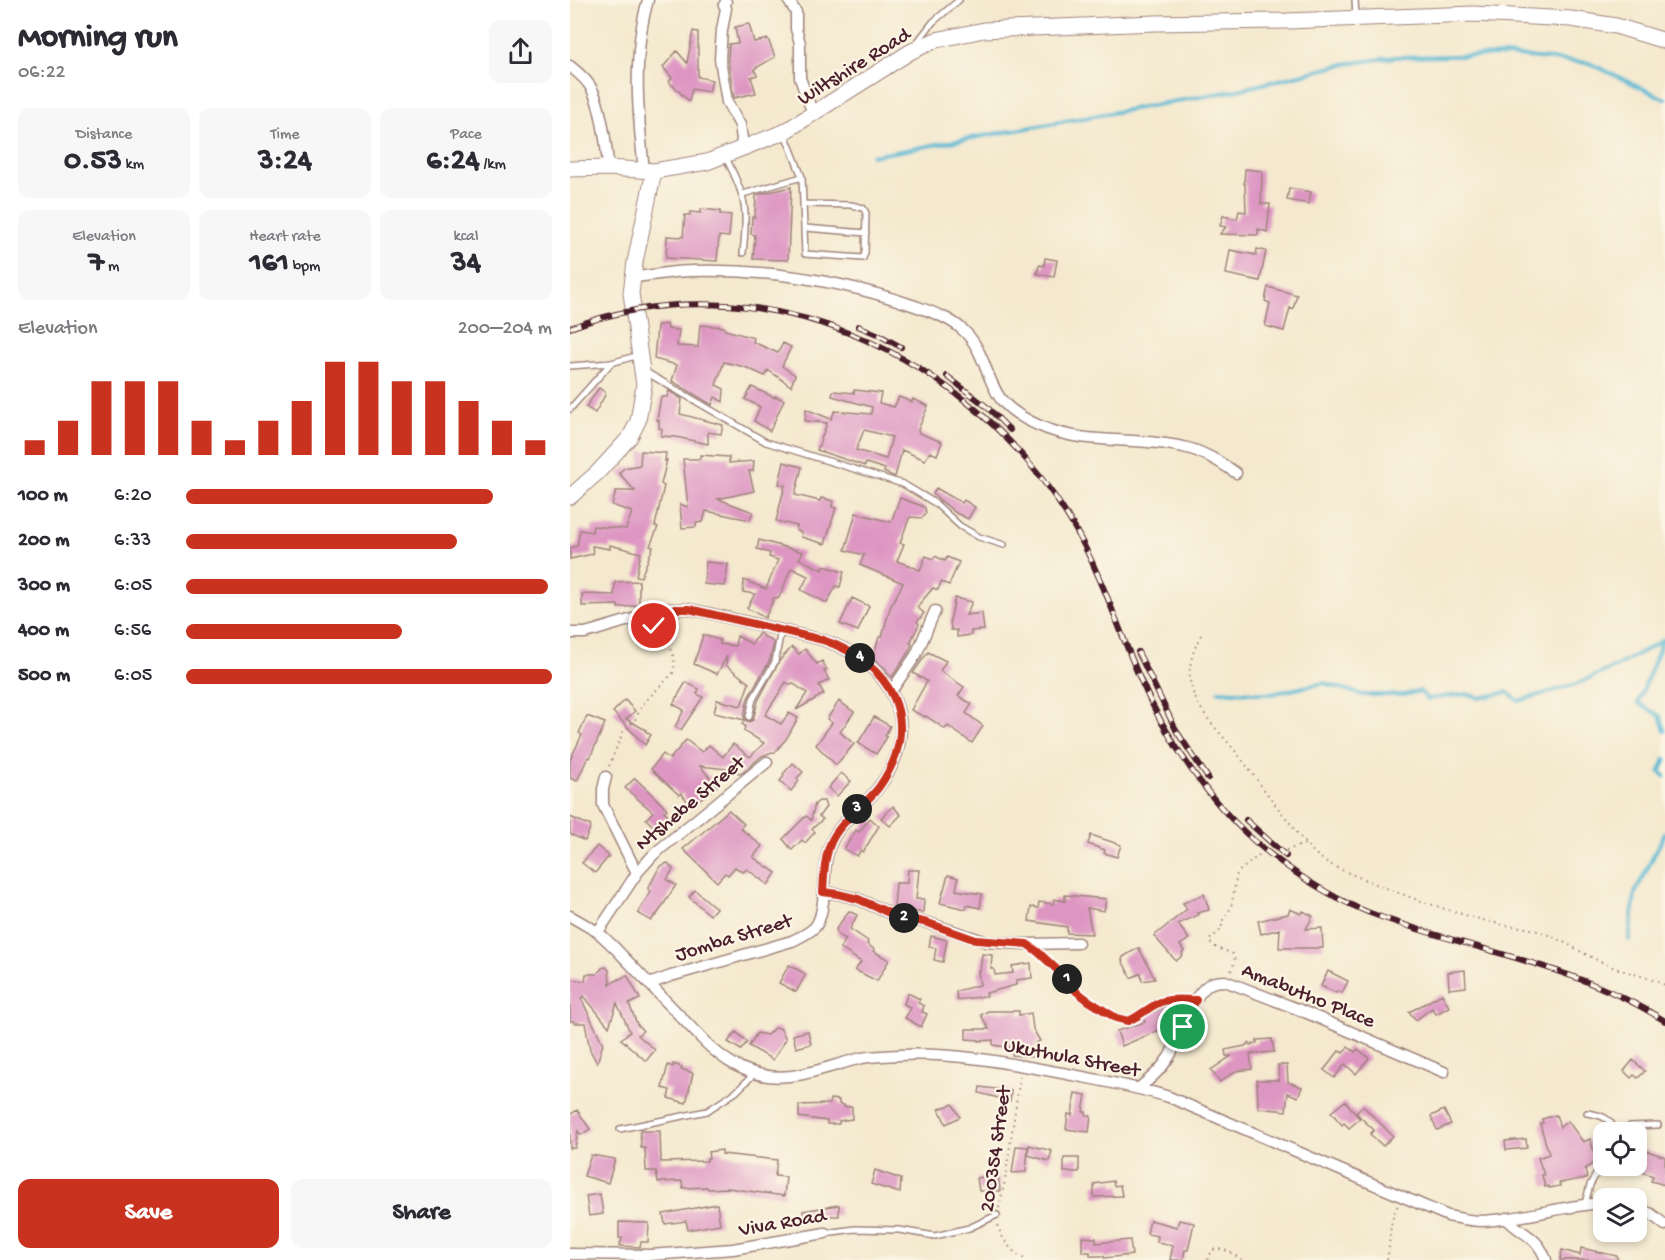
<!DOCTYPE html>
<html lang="en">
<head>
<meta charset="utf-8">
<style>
	body { margin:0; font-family:"Gochi Hand",sans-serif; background:#f7f7f7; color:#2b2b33; height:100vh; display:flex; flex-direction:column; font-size:22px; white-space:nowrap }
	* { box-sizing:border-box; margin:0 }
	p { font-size:20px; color:#7c7c81 }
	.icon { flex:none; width:33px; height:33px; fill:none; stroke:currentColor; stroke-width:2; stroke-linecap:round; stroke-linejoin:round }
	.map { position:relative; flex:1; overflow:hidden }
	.sheet { display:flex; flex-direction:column; background:#fff; width:570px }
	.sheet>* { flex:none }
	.fabs { position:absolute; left:1023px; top:1122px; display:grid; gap:12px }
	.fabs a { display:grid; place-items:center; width:54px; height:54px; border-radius:12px; background:#fff; box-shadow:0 3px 9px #0003; font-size:30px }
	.pin { position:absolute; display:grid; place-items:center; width:51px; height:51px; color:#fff; margin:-26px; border:3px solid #fff; border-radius:50%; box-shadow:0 2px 6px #0007 }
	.km { position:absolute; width:30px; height:30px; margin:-15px; border-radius:50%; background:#222; color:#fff; font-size:16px; line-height:30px; text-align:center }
	.round { display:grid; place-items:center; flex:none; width:63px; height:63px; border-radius:12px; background:#f7f7f7 }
	.head { display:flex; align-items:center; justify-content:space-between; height:102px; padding:0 18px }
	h1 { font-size:33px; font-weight:800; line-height:45px }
	.stats { display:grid; grid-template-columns:repeat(3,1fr); gap:9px; height:102px; padding:6px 18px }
	.stats div { display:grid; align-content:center; border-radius:12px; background:#f7f7f7; text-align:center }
	.stats b { font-size:30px; font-weight:800 }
	.stats small { font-size:16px; font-weight:400 }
	.stats p { font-size:16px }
	.chart { height:168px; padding:12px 18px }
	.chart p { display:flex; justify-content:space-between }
	.chart svg { width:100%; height:108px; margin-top:6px; stroke:#c8321e; stroke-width:6 }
	.primary-button { display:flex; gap:12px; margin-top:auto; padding:12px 18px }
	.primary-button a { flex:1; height:69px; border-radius:12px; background:#c8321e; color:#fff; font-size:24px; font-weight:800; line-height:69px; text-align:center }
	.primary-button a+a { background:#f7f7f7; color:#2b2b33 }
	ul { padding:0 18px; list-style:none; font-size:20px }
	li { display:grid; grid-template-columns:96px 72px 1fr; align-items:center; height:45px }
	li i { height:15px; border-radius:8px; background:#c8321e }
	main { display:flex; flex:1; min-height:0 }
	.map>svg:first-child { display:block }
</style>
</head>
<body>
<main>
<section class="sheet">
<div class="head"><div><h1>Morning run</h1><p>06:22</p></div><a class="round"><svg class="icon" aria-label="share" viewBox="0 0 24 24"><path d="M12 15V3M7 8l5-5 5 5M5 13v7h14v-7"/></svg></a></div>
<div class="stats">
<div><p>Distance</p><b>0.53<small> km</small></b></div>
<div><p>Time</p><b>3:24</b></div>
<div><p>Pace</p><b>6:24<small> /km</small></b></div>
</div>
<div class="stats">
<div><p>Elevation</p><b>7<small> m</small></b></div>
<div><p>Heart rate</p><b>161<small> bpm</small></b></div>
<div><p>kcal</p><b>34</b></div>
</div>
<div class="chart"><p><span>Elevation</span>200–204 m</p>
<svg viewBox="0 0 160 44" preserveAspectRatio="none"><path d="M5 44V38M15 44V30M25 44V14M35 44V14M45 44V14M55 44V30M65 44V38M75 44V30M85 44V22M95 44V6M105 44V6M115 44V14M125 44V14M135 44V22M145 44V30M155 44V38"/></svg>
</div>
<ul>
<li><b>100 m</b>6:20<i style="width:84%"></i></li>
<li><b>200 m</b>6:33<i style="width:74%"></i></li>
<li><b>300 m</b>6:05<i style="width:99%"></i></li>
<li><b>400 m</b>6:56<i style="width:59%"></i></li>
<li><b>500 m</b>6:05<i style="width:100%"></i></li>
</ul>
<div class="primary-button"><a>Save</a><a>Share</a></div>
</section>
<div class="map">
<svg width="1095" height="1260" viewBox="0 0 1095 1260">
	<rect width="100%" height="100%" fill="#fcf5e5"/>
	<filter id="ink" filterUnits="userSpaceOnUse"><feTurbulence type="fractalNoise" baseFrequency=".0167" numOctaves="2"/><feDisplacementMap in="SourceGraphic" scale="12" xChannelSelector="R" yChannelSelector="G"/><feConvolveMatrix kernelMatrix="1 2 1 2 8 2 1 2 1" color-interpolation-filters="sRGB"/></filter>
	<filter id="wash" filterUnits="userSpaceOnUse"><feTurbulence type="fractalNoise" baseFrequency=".008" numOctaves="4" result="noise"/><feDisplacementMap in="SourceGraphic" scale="24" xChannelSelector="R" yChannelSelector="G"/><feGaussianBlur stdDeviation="1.35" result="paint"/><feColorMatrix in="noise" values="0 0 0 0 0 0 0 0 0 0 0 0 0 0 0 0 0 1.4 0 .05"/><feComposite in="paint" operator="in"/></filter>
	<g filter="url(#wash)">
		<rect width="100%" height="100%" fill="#f4e9ce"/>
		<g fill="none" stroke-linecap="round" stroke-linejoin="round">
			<path stroke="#54b6d3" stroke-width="4" d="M302,156L668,90L775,64L825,57L937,55L1019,63L1095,99
				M1092,642L1068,703L1090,716L1095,731
				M648,691L701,694L754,683L793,695H834L850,691L857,699L897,694L910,698L937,692L949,701L1006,684L1045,667L1095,639
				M1095,759L1090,772L1095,776
				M1059,940L1065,893L1095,833"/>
		</g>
		<g id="blocks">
			<path fill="#dd95c2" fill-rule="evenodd" d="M179,24L184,42L198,39L205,57L184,69L187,75L181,77L186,93L164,98L158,59L159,44L168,43L165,27Z
				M123,31L128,32V77L142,80L139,92L122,89L119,101L99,82L102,78L93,67L107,51L117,63Z
				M675,169L692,171L691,204H700L697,232L688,229V235L650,234L656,227L650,226L653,216L667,219L669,211L676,212L675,184H674Z
				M221,187L218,260L183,259L185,235L181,234L182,217H185L186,195Z
				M719,188L741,192L739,204L717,200Z
				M131,209L150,211V214L161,215L159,237L149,236L147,261L96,258L97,236L113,237L115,215H120V212L131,213Z
				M687,249L696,251L690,281L656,274L660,250L686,255Z
				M475,258L487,260L484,277L467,274L469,265L474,266Z
				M698,287L727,295L723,309L720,308L714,331L695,326L700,303L695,301Z
				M97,324L98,329L109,330L107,346L128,347L130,325L154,327L155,330L184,338L183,342L208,353L213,343L221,347L212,366L225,375L221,386L198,370L195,376L175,367L154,362L146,385L154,389L153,402L145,397L142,405L102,381L107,365L84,359L87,327L88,325Z
				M182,387L205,398V396L214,400L200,431L184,421L190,407L175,399Z
				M29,388L35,392V395L25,413L16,407Z
				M284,390L311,393L309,403L324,407L329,397L342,402L343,399L358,406L348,430L349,433L372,442L367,455L360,452L355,460L332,450L325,477L314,472L315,469L296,463L295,466L247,450L257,423L235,421L236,409L261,419L265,411L301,414L302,407L262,396L263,391L284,393ZM294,430L322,437L316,459L286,450Z
				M99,391L112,399L110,414L153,425L151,434L138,432V444L106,437L91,436L92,429L89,428V420H87L89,408L91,397H97Z
				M71,451L96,453L95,461L97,460L91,484L94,486L85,526L88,527L80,546L83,547L71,577L66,576L71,553L40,545V549L22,546L23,554L0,559V548L7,546L10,530L22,532L23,526L56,529L62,512L42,505L46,491H65L49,473L54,468L70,465Z
				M130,455L159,457V463L184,461L183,471H179L184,491L148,499L183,512L180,520L136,511L133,522L126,523V527L112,528L110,504L118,507L113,459H130Z
				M214,462L232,467L225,495L250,501L251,498L263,501L262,507L266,508L255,544L231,537L232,533L226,530L227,526L206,521L215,485L209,484Z
				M366,488L392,503L394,500L405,507L398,519L386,513L363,494Z
				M330,498L352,506L355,508L356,513L352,518L340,517L338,521L330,543L334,544L327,561L350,570L356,556L363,559L365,556L375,561L377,557L389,562L379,585L371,582L368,590L363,588L347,607L354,613L347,622L349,624L340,643L342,644L339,651L322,677L317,673L316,669L303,658L309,637H312L320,608L333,583L290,565L294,555L275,550L286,513L321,522Z
				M189,540L233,552L229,559L253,570L254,566L274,572L270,587L266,586L257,603L231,590L238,576L221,568L209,598H204L195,618L177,608L185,594L173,592L174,580L196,589L208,560L199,557L200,553L187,549Z
				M136,562L158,564L155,586L134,584Z
				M69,581V605L48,608V605L12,606V594L44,595L45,582Z
				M282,598L299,606L288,631L270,624Z
				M385,598L402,602L396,615L412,613L414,630L401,631V635L387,637V630H381L380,620Z
				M189,633L204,643L200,660L178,698L174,716L175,720L179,722L183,720L188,701L210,660L222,647L229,654L235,649L247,664L252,661L257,670L254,671L259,680L249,685L254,694L226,710L237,693L222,683L220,685L216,682L195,715L211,724L219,713L228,718L216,739L204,753L202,752L192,756L172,773L169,774L165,770L130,766L147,786L121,806L111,793L109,795L81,769L93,754L100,759L116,740L132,752L139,745L153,757L163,744L180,757L194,743L174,731L175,726L172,724L175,720L144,713L147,700L171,706L179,683L156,665L157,656L147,674L124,664L133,635L150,640V644L165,646L167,636L182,644Z
				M358,652L376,661L370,671L394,687L388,696L402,704L396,713L413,726L402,743L378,726L375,729L356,716L355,717L341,710L357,681L343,673Z
				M116,682L129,689L127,694L133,697L111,730L105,727L114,710L103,704Z
				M55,700L65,711L56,719L76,730L75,731L81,735L75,745L43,712Z
				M269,701L284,712L270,732L284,744L266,765L246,745L262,723L257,719Z
				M17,716L35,723L20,758L18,757L7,781L0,778V760L12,735L9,733Z
				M304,717L320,726L315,736L317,737L306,754L288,743Z
				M223,763L233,772L227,778L229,781L221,791L210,781L214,776L213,774Z
				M271,773L281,781L267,796L258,788Z
				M65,778L97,809L94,811L98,815L86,829L76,819L83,812L55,788Z
				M249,801H254L256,807L249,816L253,819L242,829L245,832L235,843L232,840L222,850L213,839L236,816L241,820L245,804Z
				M323,806L331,815L320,826L311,818Z
				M159,810L174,824L170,828L192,846L183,857L206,873L198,885L177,869L173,872L165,867L158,875L155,873L147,882L113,849Z
				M0,817L21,826L15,841L0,834Z
				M300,818L309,826L293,852L291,850L287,856L274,849L286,830L289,832Z
				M521,835L551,845L547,857L534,853L535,850L518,844Z
				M27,846L39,856L25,873L12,863Z
				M98,863L103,869L97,880L106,885L86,916L85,915L81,921L68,913L81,891L78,889L90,866Z
				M338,870H349L346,899H354L353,913L324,907L326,883H337Z
				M378,875L388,878L386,890L412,894L410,908L397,905L396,909L370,903Z
				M125,890L146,908L140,915L119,897Z
				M634,894L639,910L627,913L628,915L608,924L619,939L610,945L614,951L612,953L613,955L606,961L584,936L617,909L613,903Z
				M495,895L536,899L534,911L517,908L522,934L497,933V927L459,921L461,907L468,908L469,902L483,904L484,899L495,901Z
				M720,909L731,914L733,911L743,916L736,929L752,928L753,948H709L710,929L691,934L688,921L718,914Z
				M279,911L287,915L280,929L298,941L297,944L304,949L303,951L319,960L307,981L285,970L291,962L270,948L276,939L268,935L266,929Z
				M361,936L377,940L373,962L364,960L366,948L359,947Z
				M568,948H569L585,979L572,981L571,973L561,978L552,960L553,957Z
				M412,954L422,955L421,969H424L425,975L443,973L442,966L461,963L462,978L446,980V985L416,993L417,996L387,1000L386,991L410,985L408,971H410Z
				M219,965L236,974L226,992L209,983Z
				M36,967L39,970L40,984L57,975L70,999L59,1004L67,1024L73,1031L68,1035L85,1050L76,1061L51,1039L60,1032L47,1003L39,1027L14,996L11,998L33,1044L27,1063L20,1050L15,1023H4V1021H0V979L15,981L16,974H27L32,968Z
				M895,970L896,987L879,989L878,972Z
				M758,971L778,981L772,993L767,991L766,993L751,986Z
				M338,993L350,999L348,1003L354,1006L352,1012L357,1014L351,1027L335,1018L341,1008L334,1004Z
				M872,994L879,1007L866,1014L862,1008L846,1020L839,1012Z
				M595,1006H602L607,1017L601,1019L603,1021L594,1025L597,1027L552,1046L547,1031L575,1022L573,1017Z
				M418,1011H449V1015L461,1013L463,1029L470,1041L465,1043L463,1057L442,1055L443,1048L423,1045V1040L409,1041V1040L396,1039V1029H419L411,1015Z
				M204,1028H210L216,1039L203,1060L179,1046L187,1033L197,1035Z
				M238,1031L241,1044L226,1048L223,1035Z
				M166,1032L177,1042L171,1050L158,1042Z
				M702,1039L704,1052L680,1054L682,1069L666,1071L650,1082L641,1070L661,1056H656L655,1050L675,1046L679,1043L680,1045L687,1043V1040Z
				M778,1047L785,1052L788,1049L799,1058L786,1074L775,1064L764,1078L754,1070L769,1051L773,1053Z
				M1063,1060L1075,1071L1068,1078L1064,1075L1061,1078L1054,1071Z
				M103,1064L112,1067L111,1069L123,1073L116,1103L98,1098L100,1090L92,1088L98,1065L103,1067Z
				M708,1065H717L718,1082L732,1087L728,1097L718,1093L716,1111L688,1108L687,1080H709Z
				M410,1087L441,1091L440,1101L409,1093Z
				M505,1093L516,1095L513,1112H516V1115L521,1116L519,1132L496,1129L498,1114L502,1115Z
				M260,1099L269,1100V1104L274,1105V1107H282V1119L269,1121V1124H257V1121L229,1117V1105L260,1104Z
				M775,1101L790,1119L779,1128L774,1123L772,1125L761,1112Z
				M383,1104L390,1117L376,1124L369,1109Z
				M793,1106L823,1136L813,1146L800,1134L804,1130L786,1113Z
				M7,1110L20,1129L11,1135L8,1131L5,1148H0V1115Z
				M874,1110L881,1124L867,1130L861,1116Z
				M986,1115L990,1127L998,1121L1013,1142L1020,1139L1027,1161L1015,1169L1017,1178L989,1183L990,1186L979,1188V1186L975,1187L972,1175H974L968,1158L979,1154L970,1124L973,1123L972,1119Z
				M70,1131H90L91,1162L137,1161V1158H139L138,1152L152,1150V1154L207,1160L205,1176L216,1177L214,1196L158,1188L138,1189L137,1187L113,1188L112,1181L88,1182L86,1171H76L75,1148H71Z
				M956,1139L957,1148L936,1150L935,1141Z
				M459,1145L482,1151L479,1161L458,1155Z
				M446,1146L458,1147L456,1172L442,1173Z
				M1066,1147L1095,1157V1185L1081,1181L1083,1176L1066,1170Z
				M21,1155L45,1159L38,1183L14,1176Z
				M494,1158H509V1172H494Z
				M305,1170L331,1179L330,1193L301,1184Z
				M428,1175L430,1191H409L407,1178Z
				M543,1181L544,1186L550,1185L552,1196L524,1197V1184Z
				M30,1194L33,1214L19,1216L16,1196Z
				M147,1204L150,1224L118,1230L116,1221L95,1224L93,1214Z
				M269,1205V1216H233V1211Z
				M580,1220L607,1227L609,1220L624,1223L618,1250H615L613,1260H600L603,1245L587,1242L588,1236L577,1234Z
				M49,1222L79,1223L78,1242H71L70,1247L50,1246L52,1238H49Z
				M512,1237L526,1238V1243L560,1240L562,1255L534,1258V1256H520V1252H512Z
				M1011,1248L1047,1256V1260H990L992,1250L1010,1255Z"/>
		</g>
	</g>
	<g filter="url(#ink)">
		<use href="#blocks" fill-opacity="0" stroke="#9f847c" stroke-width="1.5"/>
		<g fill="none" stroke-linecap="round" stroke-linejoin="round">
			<defs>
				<path id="lane" d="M785,0L786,16
					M345,45L363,22L389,0
					M215,134L232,177L235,254L293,258L295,253L296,213L293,208L281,205L235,204
					M156,158C176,197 178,208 173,253
					M173,194L232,177
					M235,228L296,233
					M0,366L41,363L69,355
					M74,371L196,442L333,484L365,503L390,526L409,537L434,545
					M0,409L41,363
					M179,717L183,699L205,662L211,630
					M458,945C477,958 490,975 506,990C519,1004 540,1016 558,1021L585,1004L594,1001L626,1000
					M1017,1113C1030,1115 1043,1118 1044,1132
					M50,1129L137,1111L166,1092L185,1073
					M1054,1132L1060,1126L1088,1125
					M1015,1204L1020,1185L1034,1160
					M255,1233L285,1229L329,1230L365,1236L399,1228L427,1215"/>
				<path id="street" d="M218,0L226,12V29L230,43V78L243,114
					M156,2L154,5L156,8L152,30L150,59L157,102L170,125L172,139L170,150
					M0,66C7,72 15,78 20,86C31,102 37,148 38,168
					M74,171C68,115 62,55 78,0
					M63,277C82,276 102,271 121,271C196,269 274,281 345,306C362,312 380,318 393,330C414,349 415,376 430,398C439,410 456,420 470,426C515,446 566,436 613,447C633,451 650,462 666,473
					M0,633H15L26,630L96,609H119L138,613L253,640C321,663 357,725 308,788C294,807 270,821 261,843C250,866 259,909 245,927C238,934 230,937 222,941L101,976L79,984
					M322,690L346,655L365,611
					M36,777L33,789V805L67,873
					M253,892L268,894L288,899L326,916L358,923L417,942L457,944L508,943
					M0,916L28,932L44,947L135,1042C154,1060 171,1072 198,1076C230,1080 261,1065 292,1058C304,1056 316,1056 328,1055C383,1052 438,1063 492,1073C528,1080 563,1086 599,1097L878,1216C889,1218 900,1221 911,1221C952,1220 992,1205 1034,1203
					M28,932L67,873L84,854L197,762
					M569,1088C580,1079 591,1070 599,1057C611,1037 618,1001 637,986C641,982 649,981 655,981L730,1010L874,1072
					M1066,1208L1081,1214L1095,1225
					M936,1218C953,1236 967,1235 976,1260
					M0,1254L80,1255L163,1249L255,1233"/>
				<path id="secondary" d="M0,169L38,168L84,171L137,162L214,132L340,52L366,40L414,30L585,23L717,21L904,14L1001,19L1046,26L1095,41
					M0,497L28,472L60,437L68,421L74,385L61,293L65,262L84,171"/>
			</defs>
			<use href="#lane" stroke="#9f847c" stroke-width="8"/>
			<use href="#street" stroke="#9f847c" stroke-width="13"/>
			<use href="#secondary" stroke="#9f847c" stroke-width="17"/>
			<path stroke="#9f847c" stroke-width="2" stroke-dasharray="1.5 4.5" stroke-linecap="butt" d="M631,635C601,691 637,715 669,756C686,778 701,800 719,822C729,835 738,849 752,859C766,869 784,875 801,882C843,899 886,914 930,924C940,926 951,927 961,929C987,936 1008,951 1031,962C1051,972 1074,975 1095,985
				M39,766L53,732L65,720L73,704L103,673C110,651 91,641 84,624
				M661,971L665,961L663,954L643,946L639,940L651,930L653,919L661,908L667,873L695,850H717L735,844
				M429,1208L435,1180L450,1077
				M428,1225C431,1239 444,1256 458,1260
				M638,1260L642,1250C654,1247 662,1253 671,1260
				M817,1260C821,1242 818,1222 828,1205"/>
			<use href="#lane" stroke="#fff" stroke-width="5"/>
			<use href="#street" stroke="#fff" stroke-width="10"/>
			<use href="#secondary" stroke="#fff" stroke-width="15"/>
			<defs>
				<path id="rail" d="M288,326L307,334L331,347
					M0,328C191,256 403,355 503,525C530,572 547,624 568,674C595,738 641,806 695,850C729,877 770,903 811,917C906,951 1009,966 1095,1021
					M377,376L417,407L440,430
					M568,652L607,732L638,778
					M676,820L716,856"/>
			</defs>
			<use href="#rail" stroke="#4a1f2b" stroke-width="6"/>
			<use href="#rail" stroke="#fcf5e5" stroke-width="4" stroke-dasharray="11" stroke-linecap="butt"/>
		</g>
	</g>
	<g fill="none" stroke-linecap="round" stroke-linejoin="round" filter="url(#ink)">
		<defs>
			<path id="route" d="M84,626L83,612L96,609H119L253,640C321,663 355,722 309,787C295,806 271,820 261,842C254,858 254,876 253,892L268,894L288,899L326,916L358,923L406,940L457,944L468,952L496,978L506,991L519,1001L546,1018L558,1021C567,1018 574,1011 583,1006C596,997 611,1000 626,1000L613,1027"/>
		</defs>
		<use href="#route" stroke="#fff" stroke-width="12"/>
		<use href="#route" stroke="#c8321e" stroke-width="8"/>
	</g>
	<g text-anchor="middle" stroke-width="4.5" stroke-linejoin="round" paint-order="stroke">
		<g font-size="21" fill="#4a1f2b" stroke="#fcf5e5">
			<text transform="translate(283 65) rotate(-32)" y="7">Wiltshire Road</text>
			<text transform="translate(119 802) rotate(-40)" y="7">Ntshebe Street</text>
			<text transform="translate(163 936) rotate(-17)" y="7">Jomba Street</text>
			<text transform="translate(739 994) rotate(22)" y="7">Amabutho Place</text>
			<text transform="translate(502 1056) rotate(11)" y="7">Ukuthula Street</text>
			<text transform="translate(424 1149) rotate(-82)" y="7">200354 Street</text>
			<text transform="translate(212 1221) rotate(-10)" y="7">Viva Road</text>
		</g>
	</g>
</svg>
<div class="fabs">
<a><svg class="icon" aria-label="locate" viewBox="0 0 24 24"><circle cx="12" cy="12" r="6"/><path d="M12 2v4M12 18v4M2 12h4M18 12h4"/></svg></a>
<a><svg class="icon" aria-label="layers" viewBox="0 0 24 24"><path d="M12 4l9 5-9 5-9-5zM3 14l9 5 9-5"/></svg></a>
</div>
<div class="pin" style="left:613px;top:1027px;background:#1e9e55"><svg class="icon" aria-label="arrive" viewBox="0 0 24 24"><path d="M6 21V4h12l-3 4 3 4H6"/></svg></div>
<div class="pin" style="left:84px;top:626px;background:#d93025"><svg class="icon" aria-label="check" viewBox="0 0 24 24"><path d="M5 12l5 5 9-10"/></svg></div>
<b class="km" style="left:497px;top:979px">1</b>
<b class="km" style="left:334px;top:918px">2</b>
<b class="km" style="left:287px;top:809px">3</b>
<b class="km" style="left:290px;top:658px">4</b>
</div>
</main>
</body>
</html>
